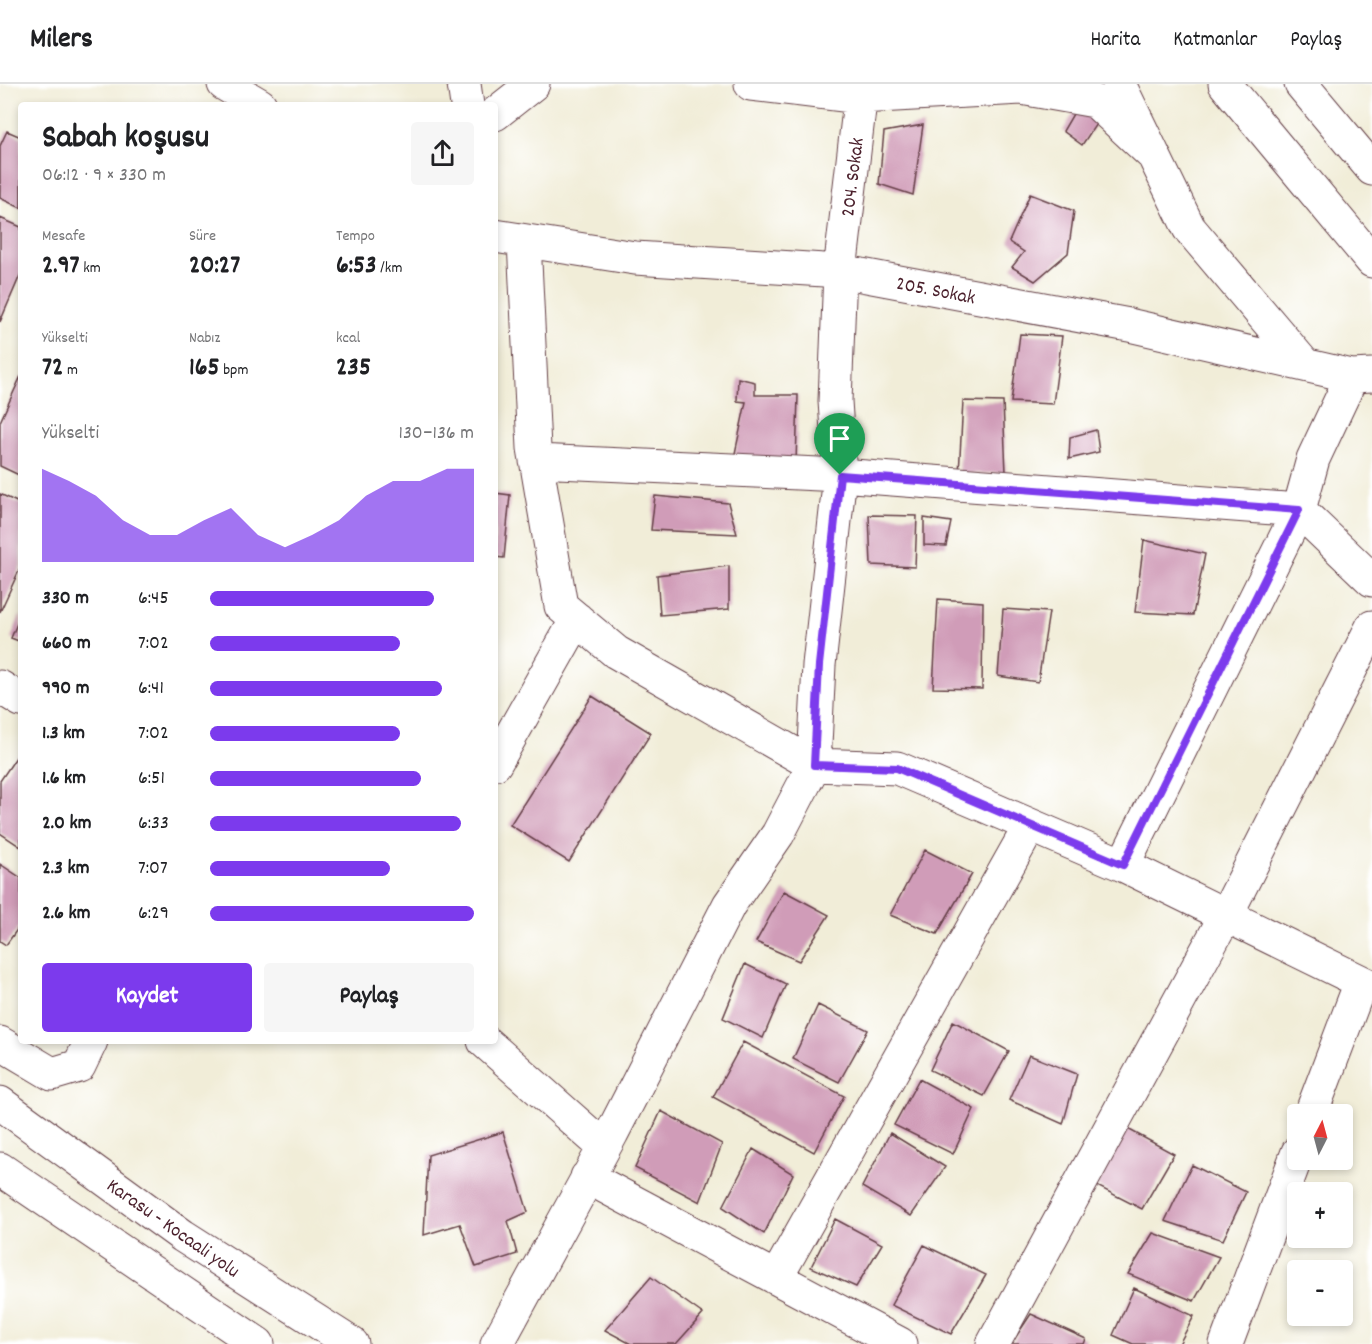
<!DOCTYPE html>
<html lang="tr">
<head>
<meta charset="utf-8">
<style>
	body { margin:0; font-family:Dekko,sans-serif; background:#f6f6f6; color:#202124; height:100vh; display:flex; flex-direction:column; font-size:22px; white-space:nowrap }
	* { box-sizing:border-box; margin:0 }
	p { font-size:20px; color:#757577 }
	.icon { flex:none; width:33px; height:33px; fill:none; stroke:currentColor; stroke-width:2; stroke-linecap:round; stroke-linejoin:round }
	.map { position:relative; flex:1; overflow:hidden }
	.drawer { position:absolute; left:18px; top:18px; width:480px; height:942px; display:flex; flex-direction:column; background:#fff; border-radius:6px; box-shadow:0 3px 9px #0003 }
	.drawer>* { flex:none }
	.needle { width:39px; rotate:6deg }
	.tools { position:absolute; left:1287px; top:1020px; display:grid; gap:12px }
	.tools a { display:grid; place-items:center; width:66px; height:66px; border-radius:6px; background:#fff; box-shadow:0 3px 9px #0003; font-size:30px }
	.pin { position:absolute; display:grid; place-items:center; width:51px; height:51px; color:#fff; margin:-62px -26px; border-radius:50% 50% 50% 0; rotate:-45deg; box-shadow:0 0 6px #0007 }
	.pin .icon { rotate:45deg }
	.round { display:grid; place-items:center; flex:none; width:63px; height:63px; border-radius:6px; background:#f6f6f6 }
	.headline { display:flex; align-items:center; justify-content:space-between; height:102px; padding:0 24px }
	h1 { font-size:33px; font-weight:800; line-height:45px }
	.metrics { display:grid; grid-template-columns:repeat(3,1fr); gap:9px; height:102px; padding:6px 24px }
	.metrics div { display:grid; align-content:center }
	.metrics b { font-size:26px; font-weight:800 }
	.metrics small { font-size:16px; font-weight:400 }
	.metrics p { font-size:16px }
	.chart { height:168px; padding:12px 24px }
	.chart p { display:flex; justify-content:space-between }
	.chart svg { width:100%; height:108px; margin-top:6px; fill:#7c3aed; opacity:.7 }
	.button { display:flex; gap:12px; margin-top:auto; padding:12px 24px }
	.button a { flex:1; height:69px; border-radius:6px; background:#7c3aed; color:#fff; font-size:24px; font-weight:800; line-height:69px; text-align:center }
	.button a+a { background:#f6f6f6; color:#202124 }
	ul { padding:0 24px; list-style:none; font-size:20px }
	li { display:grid; grid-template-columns:96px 72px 1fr; align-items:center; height:45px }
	li i { height:15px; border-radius:8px; background:#7c3aed }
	header { display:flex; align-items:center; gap:36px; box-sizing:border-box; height:84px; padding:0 30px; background:#fff; border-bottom:2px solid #e0e0e0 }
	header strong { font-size:28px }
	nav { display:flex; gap:33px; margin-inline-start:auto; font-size:21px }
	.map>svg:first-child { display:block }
</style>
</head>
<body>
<header>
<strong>Milers</strong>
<nav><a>Harita</a><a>Katmanlar</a><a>Paylaş</a></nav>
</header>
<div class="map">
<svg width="1372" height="1260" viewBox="0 0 1372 1260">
	<rect width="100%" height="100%" fill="#fff"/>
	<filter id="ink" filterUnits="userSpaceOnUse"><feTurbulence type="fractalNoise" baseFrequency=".0167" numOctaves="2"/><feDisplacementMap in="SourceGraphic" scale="12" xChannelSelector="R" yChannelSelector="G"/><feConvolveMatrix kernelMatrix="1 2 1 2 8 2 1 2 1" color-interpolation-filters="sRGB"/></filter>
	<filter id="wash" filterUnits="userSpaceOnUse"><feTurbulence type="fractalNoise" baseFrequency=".008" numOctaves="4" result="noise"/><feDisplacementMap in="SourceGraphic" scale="24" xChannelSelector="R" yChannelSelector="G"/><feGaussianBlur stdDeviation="1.35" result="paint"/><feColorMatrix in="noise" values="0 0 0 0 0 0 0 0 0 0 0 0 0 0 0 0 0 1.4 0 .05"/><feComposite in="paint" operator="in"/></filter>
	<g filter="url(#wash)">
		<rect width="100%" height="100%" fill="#f1edd8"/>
		<g id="blocks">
			<path fill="#d09cb8" d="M1077,23L1098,37L1082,61L1063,47Z
				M923,41L913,111L879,100L884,48Z
				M7,47L21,53V124L0,114V62Z
				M1030,110L1074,127L1068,169L1035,197L1012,183L1024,168L1009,158Z
				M0,134L21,143V189L0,238Z
				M1020,250L1062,252L1053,320L1011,318Z
				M21,292V392L0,382V338Z
				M738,294L755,298V311H798L796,379L734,374L746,318L737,317Z
				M963,317L1003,318L1006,389L959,390Z
				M1096,346L1099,368L1069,375L1070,353Z
				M495,409L510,411L504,474L495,473Z
				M0,410L21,420V482L0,528Z
				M655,412L728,419L737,450L651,446Z
				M869,431L917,432L915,483L871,481Z
				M924,434L951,438L946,462L924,461Z
				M1144,456L1205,470L1193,531L1135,528Z
				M729,482V525L660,531L657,491Z
				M938,515L983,518L982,605L933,604Z
				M1003,525L1049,528L1038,598L998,592Z
				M21,530V558L11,554Z
				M592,612L651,649L569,778L510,741Z
				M21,666V763L0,749V697Z
				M925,766L972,790L937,850L890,831Z
				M0,780L21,794V840L6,861L0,857Z
				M784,807L829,831L799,877L756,858Z
				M745,880L786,900L763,954L723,934Z
				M818,921L868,946L839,998L793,975Z
				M953,937L1009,967L984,1012L930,986Z
				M743,958L844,1012L814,1068L713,1013Z
				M1029,971L1077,990L1063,1040L1009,1016Z
				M919,995L974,1025L953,1070L894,1041Z
				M661,1027L722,1060L700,1118L635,1084Z
				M1124,1043L1174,1070L1142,1125L1097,1102Z
				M503,1048L528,1128L508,1137L517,1170L476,1183L460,1140L424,1151L428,1071Z
				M890,1049L945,1083L911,1132L862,1103Z
				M753,1065L793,1090L764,1150L723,1123Z
				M1192,1081L1246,1108L1223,1156L1165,1137Z
				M835,1135L882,1160L856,1203L811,1183Z
				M1153,1149L1219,1173L1194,1217L1128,1190Z
				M924,1161L986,1191L951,1250L891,1221Z
				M651,1193L703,1230L676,1260H631L605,1246Z
				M1134,1204L1194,1232L1179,1260H1133L1113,1251Z
				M1031,1230L1086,1255L1084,1260H1011Z"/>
		</g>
	</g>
	<g filter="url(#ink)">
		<use href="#blocks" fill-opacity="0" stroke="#633e45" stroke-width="1.5"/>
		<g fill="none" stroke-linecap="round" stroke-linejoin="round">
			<defs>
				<path id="minor" d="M224,0L260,21
					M464,0L467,21
					M751,0L860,13L1021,4L1095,17L1154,72
					M1119,0L1189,144L1304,280
					M495,30L533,0
					M495,152L635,174L840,187L1129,241L1352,292L1372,291
					M524,157L534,364L561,522L616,568L814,681L897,684L1123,781L1299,426L840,391L536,377
					M1352,292L1313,375L1299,426L1372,496
					M0,603L21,616
					M495,680L577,535
					M1123,781L1372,903
					M484,957L604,1063
					M0,959L52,990L79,982L91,957
					M1311,1030L1361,898
					M587,1093L900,1260
					M776,1194L1030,742
					M497,1260L612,1049L729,821L778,750L814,681L819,581L840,391L835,317L840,187L862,0
					M993,1260L1226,831L1372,543
					M1226,1260L1298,1068"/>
				<path id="major" d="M1225,0L1372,177
					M1301,0L1372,85"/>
				<path id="highway" d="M0,1019L183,1152L352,1260
					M0,1085L258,1260"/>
			</defs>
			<use href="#minor" stroke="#633e45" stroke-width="35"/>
			<use href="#major" stroke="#633e45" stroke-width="35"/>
			<use href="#highway" stroke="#633e45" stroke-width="35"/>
			<use href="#minor" stroke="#fff" stroke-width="33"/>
			<use href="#major" stroke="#fff" stroke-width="33"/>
			<use href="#highway" stroke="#fff" stroke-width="33"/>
		</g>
	</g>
	<g fill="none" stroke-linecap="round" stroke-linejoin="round" filter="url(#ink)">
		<defs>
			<path id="route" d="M840,391L1299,426L1123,781L897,684L814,681L819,581Z"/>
		</defs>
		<use href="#route" stroke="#fff" stroke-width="12"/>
		<use href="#route" stroke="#7c3aed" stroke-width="8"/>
	</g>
	<g text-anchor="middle" stroke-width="4.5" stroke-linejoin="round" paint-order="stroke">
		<g font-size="20" fill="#4a1f2b" stroke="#fff">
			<text transform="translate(851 93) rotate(-83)" y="7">204. Sokak</text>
			<text transform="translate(936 205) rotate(11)" y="7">205. Sokak</text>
			<text transform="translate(174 1143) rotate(35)" y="7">Karasu - Kocaali yolu</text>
		</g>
	</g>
</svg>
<div class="tools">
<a><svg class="needle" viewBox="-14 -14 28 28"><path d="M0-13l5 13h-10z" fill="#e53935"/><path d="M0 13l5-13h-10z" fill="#757577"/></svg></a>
<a>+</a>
<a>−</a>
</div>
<div class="pin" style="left:840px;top:391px;background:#1e9e55"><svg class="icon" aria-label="arrive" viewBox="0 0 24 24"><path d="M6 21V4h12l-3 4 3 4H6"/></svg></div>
<section class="drawer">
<div class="headline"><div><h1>Sabah koşusu</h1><p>06:12 · 9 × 330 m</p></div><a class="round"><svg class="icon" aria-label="share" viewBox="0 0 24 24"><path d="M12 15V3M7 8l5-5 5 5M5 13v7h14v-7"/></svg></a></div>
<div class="metrics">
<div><p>Mesafe</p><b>2.97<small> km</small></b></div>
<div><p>Süre</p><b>20:27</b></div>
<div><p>Tempo</p><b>6:53<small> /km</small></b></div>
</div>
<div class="metrics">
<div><p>Yükselti</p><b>72<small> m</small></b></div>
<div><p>Nabız</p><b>165<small> bpm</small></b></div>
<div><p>kcal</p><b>235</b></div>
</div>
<div class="chart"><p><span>Yükselti</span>130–136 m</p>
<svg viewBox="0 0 160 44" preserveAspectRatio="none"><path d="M0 44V6L10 11L20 17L30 27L40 33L50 33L60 27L70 22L80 33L90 38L100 33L110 27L120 17L130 11L140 11L150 6L160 6V44z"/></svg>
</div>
<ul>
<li><b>330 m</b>6:45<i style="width:85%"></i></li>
<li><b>660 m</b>7:02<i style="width:72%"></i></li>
<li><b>990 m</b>6:41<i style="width:88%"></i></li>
<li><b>1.3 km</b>7:02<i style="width:72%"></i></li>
<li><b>1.6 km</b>6:51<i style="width:80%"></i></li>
<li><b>2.0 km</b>6:33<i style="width:95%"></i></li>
<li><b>2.3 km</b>7:07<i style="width:68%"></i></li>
<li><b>2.6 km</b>6:29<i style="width:100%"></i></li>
</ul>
<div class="button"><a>Kaydet</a><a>Paylaş</a></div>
</section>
</div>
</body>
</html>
